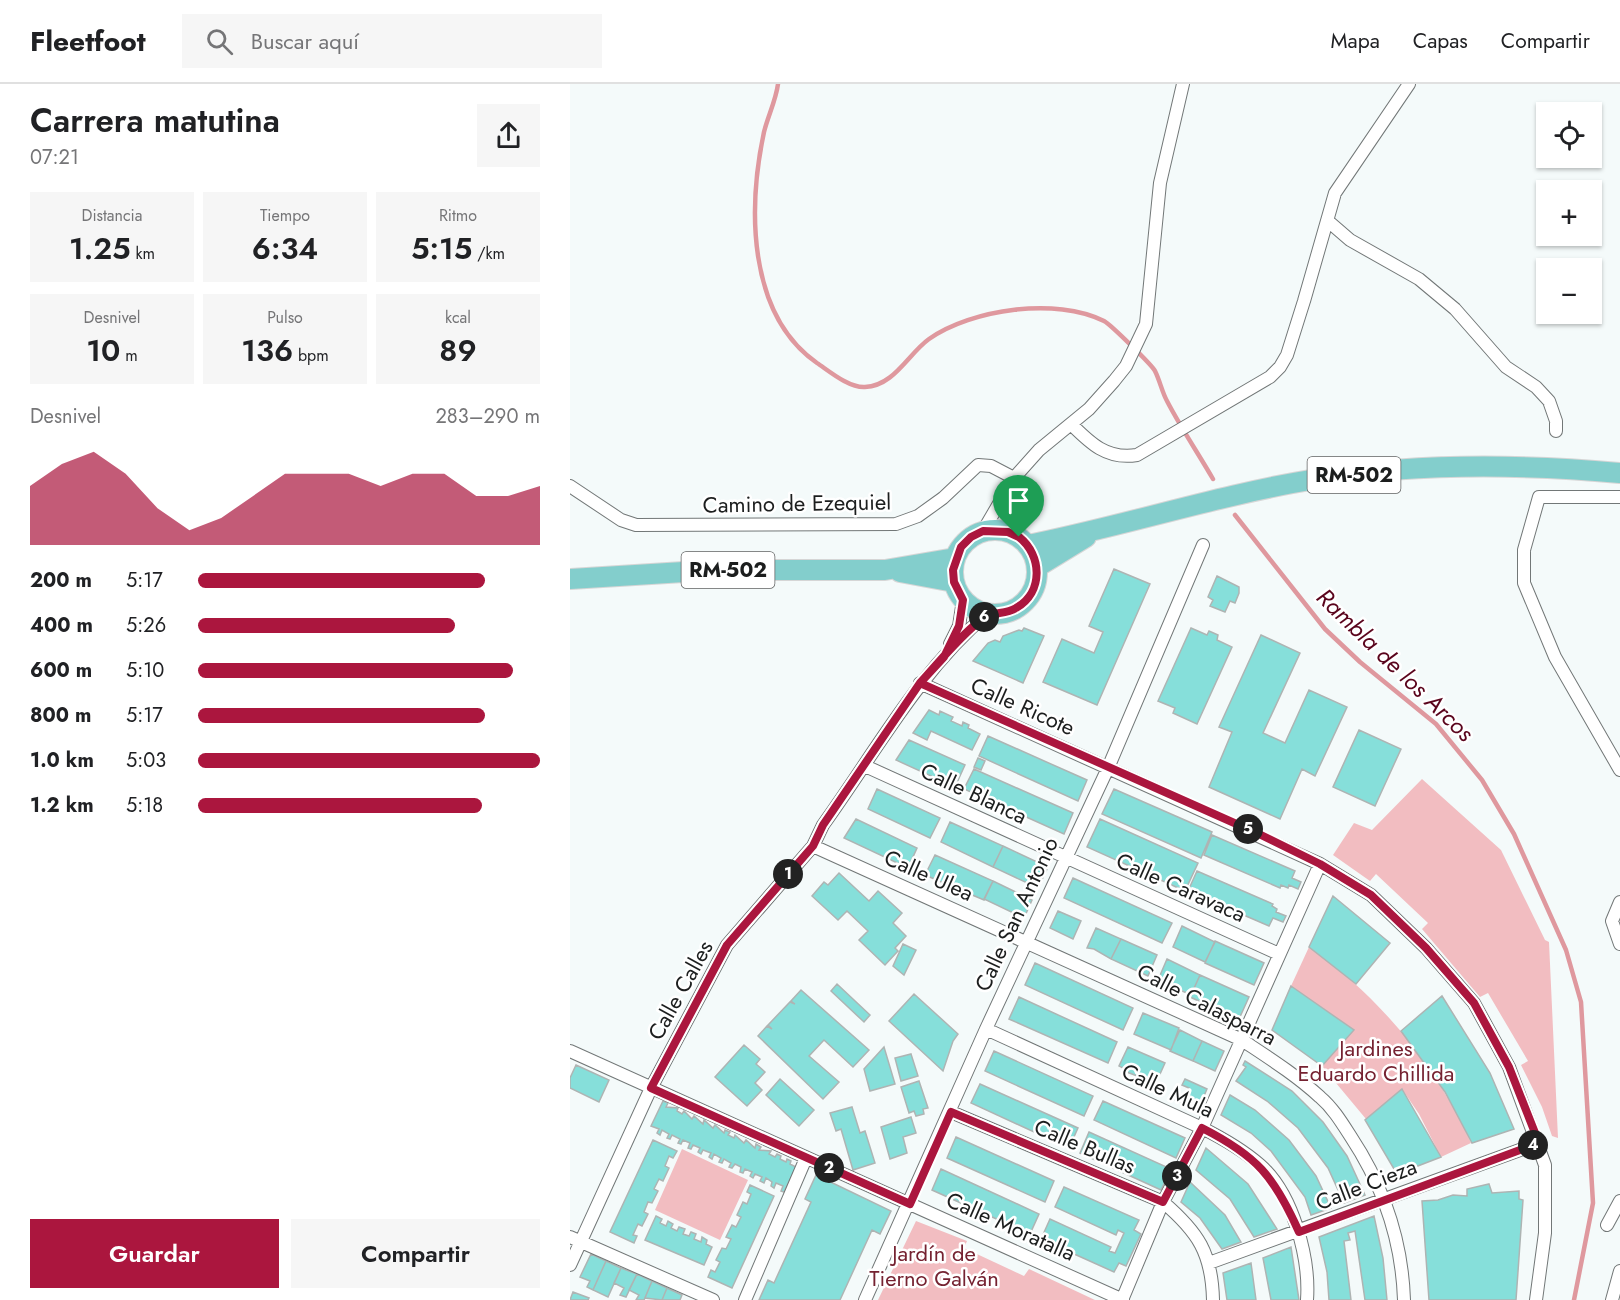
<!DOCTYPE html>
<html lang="es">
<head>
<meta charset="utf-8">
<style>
	body { margin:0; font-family:Jost,sans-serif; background:#f6f6f6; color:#202124; height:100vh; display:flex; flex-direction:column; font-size:22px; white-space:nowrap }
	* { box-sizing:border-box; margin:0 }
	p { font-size:20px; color:#757577 }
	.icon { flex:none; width:33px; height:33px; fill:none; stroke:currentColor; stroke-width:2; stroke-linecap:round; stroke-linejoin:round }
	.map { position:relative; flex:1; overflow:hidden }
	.sheet { display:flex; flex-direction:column; background:#fff; width:570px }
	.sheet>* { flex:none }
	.buttons { position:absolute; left:966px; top:18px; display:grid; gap:12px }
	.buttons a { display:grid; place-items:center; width:66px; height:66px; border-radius:0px; background:#fff; box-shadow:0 2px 4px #0004; font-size:30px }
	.pin { position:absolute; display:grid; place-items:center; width:51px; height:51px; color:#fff; margin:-62px -26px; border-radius:50% 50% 50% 0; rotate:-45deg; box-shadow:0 0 6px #0007 }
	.pin .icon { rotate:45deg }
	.km { position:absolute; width:30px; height:30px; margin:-15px; border-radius:50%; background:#222; color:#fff; font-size:16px; line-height:30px; text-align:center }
	.round { display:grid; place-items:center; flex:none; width:63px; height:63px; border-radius:0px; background:#f6f6f6 }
	.head { display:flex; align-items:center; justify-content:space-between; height:102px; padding:0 30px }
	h1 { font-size:33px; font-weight:600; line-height:45px }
	.metrics { display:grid; grid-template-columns:repeat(3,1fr); gap:9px; height:102px; padding:6px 30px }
	.metrics div { display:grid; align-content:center; border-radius:0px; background:#f6f6f6; text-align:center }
	.metrics b { font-size:30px; font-weight:600 }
	.metrics small { font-size:16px; font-weight:400 }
	.metrics p { font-size:16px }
	.chart { height:168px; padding:12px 30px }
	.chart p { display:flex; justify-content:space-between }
	.chart svg { width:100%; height:108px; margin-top:6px; fill:#ab163e; opacity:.7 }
	.primary-button { display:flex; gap:12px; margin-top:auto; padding:12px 30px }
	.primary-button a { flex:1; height:69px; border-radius:0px; background:#ab163e; color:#fff; font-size:24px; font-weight:600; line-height:69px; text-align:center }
	.primary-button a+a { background:#f6f6f6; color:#202124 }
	ul { padding:0 30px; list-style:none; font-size:20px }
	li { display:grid; grid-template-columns:96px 72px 1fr; align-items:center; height:45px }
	li i { height:15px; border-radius:8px; background:#ab163e }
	header { display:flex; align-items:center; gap:36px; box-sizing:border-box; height:84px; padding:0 30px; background:#fff; border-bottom:2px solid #e0e0e0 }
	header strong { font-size:28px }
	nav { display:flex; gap:33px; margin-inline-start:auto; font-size:21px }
	.search { width:420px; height:54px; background:#f6f6f6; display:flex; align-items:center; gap:15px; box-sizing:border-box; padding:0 21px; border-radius:0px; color:#757577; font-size:22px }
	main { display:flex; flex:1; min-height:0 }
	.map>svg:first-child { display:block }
</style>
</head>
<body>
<header>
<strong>Fleetfoot</strong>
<div class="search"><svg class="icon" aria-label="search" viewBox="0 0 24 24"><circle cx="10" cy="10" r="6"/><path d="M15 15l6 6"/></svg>Buscar aquí</div>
<nav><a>Mapa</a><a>Capas</a><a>Compartir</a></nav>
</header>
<main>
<section class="sheet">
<div class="head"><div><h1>Carrera matutina</h1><p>07:21</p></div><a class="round"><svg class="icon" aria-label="share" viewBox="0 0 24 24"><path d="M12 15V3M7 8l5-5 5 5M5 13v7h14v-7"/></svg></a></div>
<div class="metrics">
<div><p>Distancia</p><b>1.25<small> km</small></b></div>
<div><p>Tiempo</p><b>6:34</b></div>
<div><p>Ritmo</p><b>5:15<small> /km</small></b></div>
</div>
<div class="metrics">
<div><p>Desnivel</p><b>10<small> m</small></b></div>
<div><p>Pulso</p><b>136<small> bpm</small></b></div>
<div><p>kcal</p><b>89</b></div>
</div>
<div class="chart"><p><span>Desnivel</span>283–290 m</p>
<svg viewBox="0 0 160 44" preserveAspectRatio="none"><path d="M0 44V20L10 11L20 6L30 15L40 29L50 38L60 33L70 24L80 15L90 15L100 15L110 20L120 15L130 15L140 24L150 24L160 20V44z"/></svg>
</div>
<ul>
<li><b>200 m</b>5:17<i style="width:84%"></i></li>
<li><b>400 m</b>5:26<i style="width:75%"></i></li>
<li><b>600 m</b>5:10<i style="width:92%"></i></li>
<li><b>800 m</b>5:17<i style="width:84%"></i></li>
<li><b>1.0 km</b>5:03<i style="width:100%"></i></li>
<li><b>1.2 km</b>5:18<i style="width:83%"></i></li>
</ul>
<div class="primary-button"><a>Guardar</a><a>Compartir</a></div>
</section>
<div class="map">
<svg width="1050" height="1216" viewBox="0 0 1050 1216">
	<rect width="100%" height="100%" fill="#f4fafa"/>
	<path fill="#f2bdc1" d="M852,695L931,766L975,856L979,858L988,1054L982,1052L972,1023L951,981L958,977L918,909L910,913L852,845L858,839L806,790L800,797L763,771L784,739L802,746Z
		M739,863C809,912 866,981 901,1059L871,1073L849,1030L832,1005L796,1035L751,981L783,945L721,902Z
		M112,1065L178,1096L150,1156L85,1126Z
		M346,1137L397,1157L394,1164L454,1192L459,1185L525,1216H308Z"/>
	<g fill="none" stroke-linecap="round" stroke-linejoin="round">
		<path stroke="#df989e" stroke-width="4.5" d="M208,0C206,16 198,32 194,48C178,123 177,230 247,279C259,287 279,304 295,303C324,302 338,270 359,255C402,225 486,213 534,237C540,240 582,281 585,287C590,297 592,308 597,317C611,344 628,369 643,395
			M665,431L755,545L790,578L866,640L912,696L944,750L996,866L1011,918L1023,1119L1004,1216"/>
	</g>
	<path fill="#86dfda" stroke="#aeb4b3" stroke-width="1.5" d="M544,485L580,500L527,621L473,598L492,555L524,569L533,548L519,542Z
		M647,492L669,503V509L665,519L660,517L655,528L640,522L643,516L638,513Z
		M454,544L474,552L453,599L403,577L418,559L425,556L430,558L433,552L449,546L452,547Z
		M621,544L637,551L639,547L648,551L647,556L662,563L627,640L603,629L605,624L588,617Z
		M691,551L730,569L693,649L715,659L739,606L777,623L745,692L732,685L710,735L639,703L662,648L649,643Z
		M359,626L369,631L370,627L383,633L381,637L392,642L393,638L399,641L398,644L410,650L402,666L361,647L357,656L343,649Z
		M789,646L831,665L805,722L763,703Z
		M418,652L517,696L508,717L409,672Z
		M339,656L395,681L385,703L326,676Z
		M408,674L415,677L411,686L404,683Z
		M404,685L503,729L494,750L394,705Z
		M307,705L370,734L360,754L298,725Z
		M544,705L642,748L631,774L532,730Z
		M286,735L347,764L338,784L274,754Z
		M530,735L628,779L615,807L517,763Z
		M380,738L433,762L423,783L371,758Z
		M642,751L725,787L722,794L731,798L728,805L719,801L718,804L711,801L710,804L634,771Z
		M433,762L478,783L468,804L423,783Z
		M365,771L423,797L414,816L355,791Z
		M627,787L703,820L702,822L707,825L706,828L716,832L713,838L703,834L699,842L618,807Z
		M269,789L299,817L308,807L332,829L323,839L336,852L325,864L328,867L315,881L289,856L298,847L277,827L268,836L242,812L254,798L258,801Z
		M503,794L602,839L592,859L494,814Z
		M423,797L462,816L454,834L414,815Z
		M763,812L820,859L786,900L739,863Z
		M488,827L511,837L503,855L480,844Z
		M612,842L645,858L635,878L603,863Z
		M526,844L551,855L541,875L524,865L517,864Z
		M551,855L587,871L578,892L541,875Z
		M645,857L694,879L684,901L635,879Z
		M333,860L346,866L334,891L323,882Z
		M597,875L630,891L621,911L588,896Z
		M465,879L563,924L553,946L455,901Z
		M630,891L679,913L669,935L620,913Z
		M267,900L300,931L294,938L261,907Z
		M721,902L784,946L752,982L702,946Z
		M231,906L299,966L283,983L254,956L239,972L269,998L253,1015L188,952L197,942L202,945L198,941L220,918L225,920L221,917Z
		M344,910L388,950L383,957L373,987L319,937Z
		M872,912L920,989L944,1045L902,1059L875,1008L831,947Z
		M449,913L547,958L538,979L439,935Z
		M573,929L609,944L601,966L564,950Z
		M610,946L632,957L623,977L600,967Z
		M632,957L654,967L645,987L623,977Z
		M174,961L190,975L186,980L195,988L185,999L192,1006L177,1022L145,993Z
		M314,963L325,1000L300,1007L294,985Z
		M558,963L595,979L586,999L554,987L555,985L549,982Z
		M424,967L523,1012L514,1032L415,987Z
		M341,970L348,992L331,997L325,974Z
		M675,977L722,1007L753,1038L777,1072L795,1111L774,1119L758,1084L728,1044L697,1017L666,997L676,983L673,981Z
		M6,981L39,996L29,1018L0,1004V994Z
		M210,995L244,1026L229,1042L196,1011Z
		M615,995L637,1005L628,1026L605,1016L608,1010L615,1013L619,1004L612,1001Z
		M349,997L358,1024L353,1025L354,1030L346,1032L344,1027L339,1029L331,1003Z
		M410,1000L508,1044L499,1064L401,1019Z
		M832,1005L871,1073L827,1090L795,1036Z
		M660,1011L685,1026L719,1056L746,1092L761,1124L741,1131L735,1113L701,1067L681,1049L651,1031Z
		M93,1017L98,1019L96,1023L108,1024L107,1027L112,1030L114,1027L122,1035L124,1032L133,1040L134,1036L143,1044L145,1041L154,1049L155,1046L160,1048L158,1051L164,1054L165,1051L174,1059L176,1056L185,1064L186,1060L191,1063L189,1066L201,1067L199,1070L205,1073L207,1070L211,1072L210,1075L216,1078L217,1075L221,1077L220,1080L226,1083L214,1108L211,1107L213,1102L206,1099L204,1104L201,1102L202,1098L196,1094L194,1099L190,1097L192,1093L185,1090L183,1094L180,1092L182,1088L175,1085L173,1089L170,1088L171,1083L165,1080L162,1084L159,1083L161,1079L154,1075L152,1079L149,1078L151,1074L144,1070L142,1075L139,1073L141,1069L133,1066L131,1070L128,1068L130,1064L123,1061L121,1065L118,1064L120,1059L113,1056L111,1060L108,1059L110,1055L102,1051L100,1055L97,1054L99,1050L92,1046L90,1051L87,1049L89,1045L81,1042Z
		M533,1017L615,1054L606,1074L524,1036Z
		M282,1023L290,1049L295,1047L305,1079L283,1086L271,1045L266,1047L260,1029Z
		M341,1033L346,1049L333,1053L337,1069L320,1075L311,1043Z
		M519,1048L601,1085L591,1106L510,1069Z
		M386,1053L484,1097L475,1118L377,1074Z
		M83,1056L107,1067L103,1074L99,1072L95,1082L99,1084L93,1097L89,1095L84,1105L88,1107L82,1119L78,1118L74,1128L78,1130L72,1142L68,1140L63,1151L67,1152L64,1159L40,1148Z
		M636,1064L678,1100L707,1145L684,1153L660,1115L626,1086Z
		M371,1085L469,1130L460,1150L362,1106Z
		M246,1091L321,1127L310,1150L302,1146L270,1216H189L198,1196L204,1199L241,1118L235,1115Z
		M620,1098L655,1131L671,1158L652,1165L630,1134L611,1118Z
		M919,1100L922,1109L949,1107V1115L953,1116L946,1216H859L852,1117L868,1116L883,1111L897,1112V1105Z
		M180,1101L204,1112L162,1204L138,1193L141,1186L145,1188L150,1178L146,1176L152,1164L156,1165L161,1155L156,1153L162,1141L166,1143L171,1133L167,1131L173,1118L177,1120L181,1110L177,1108Z
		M494,1103L569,1136L564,1146L571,1150L556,1182L549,1179L544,1188L471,1155L480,1135L541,1163L539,1167L545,1169L554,1149L548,1146L546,1151L485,1123Z
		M86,1132L92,1135L90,1139L96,1142L98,1137L103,1140L101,1144L107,1147L109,1143L115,1145L113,1150L119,1152L121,1148L126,1150L124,1155L131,1158L132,1153L137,1156L136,1160L142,1163L134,1181L75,1156Z
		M804,1132L813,1174L817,1216H795L785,1147L778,1149L780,1156L774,1157L781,1216H759L757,1188L749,1153Z
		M721,1163L729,1216H701L693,1174Z
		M21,1170L36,1177L23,1206L17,1203L20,1197L10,1193Z
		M36,1177L51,1184L38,1213L23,1206Z
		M681,1179L686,1216H657L653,1189Z
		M51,1184L67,1190L56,1213L50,1211L54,1204L44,1199Z
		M67,1190L82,1197L74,1216H66L69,1211L59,1206Z
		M82,1197L97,1204L92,1216L75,1214Z
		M97,1204L112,1211L110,1216H92Z
		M3,1208L19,1214L18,1216H0Z"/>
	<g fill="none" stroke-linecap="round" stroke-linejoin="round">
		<defs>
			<path id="minor" d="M758,137L780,156L849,195L885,225L936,283L966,303L979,317L986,337V347
				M501,340C520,359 537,376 567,371L700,293L710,283L717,271L734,217L765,109L839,0
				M0,402L51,436L66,441L326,440L348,432L373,414L408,381L421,382L444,394
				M442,403C439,423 439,435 449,453
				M1050,413H969L954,466V499L985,573L1050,686
				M413,447L444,394L469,366L519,325L544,297L556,282L576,240L590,99L613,0
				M380,560L389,542L393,516
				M350,599L750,780L801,811L856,864L904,919L939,983L975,1081V1149L966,1216
				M295,682L709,870
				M243,762L672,956C699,974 726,991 750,1013C763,1024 772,1039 781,1053C814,1103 832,1156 834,1216
				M1050,818L1042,837L1050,860
				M416,945L632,1044C652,1054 673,1066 690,1081C723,1110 740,1174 737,1216
				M0,967L553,1216
				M381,1028L593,1118C628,1148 642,1169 643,1216
				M1037,1141L1050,1117
				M0,1153L143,1216
				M639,1179L969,1059
				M0,1181L81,1004L157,861L243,762L253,741C305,669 349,587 418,529
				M175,1216L236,1074
				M295,1216L416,945L538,684L633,461
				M552,1216L593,1118L632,1044L750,780
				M1042,1216L1050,1187"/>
			<path id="primary" d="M383 488a42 42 0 1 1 84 0a42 42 0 1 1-84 0Z
				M458,461C554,442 648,411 746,395C846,379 950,380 1050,389
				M467,483L516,453
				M330,488L384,498
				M0,495L146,486H315L385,474"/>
		</defs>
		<use href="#minor" stroke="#727777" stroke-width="14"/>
		<use href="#primary" stroke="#d6d6d6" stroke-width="22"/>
		<use href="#minor" stroke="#fff" stroke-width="12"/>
		<use href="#primary" stroke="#83cecc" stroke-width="20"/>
	</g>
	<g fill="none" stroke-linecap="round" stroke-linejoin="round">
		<defs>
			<path id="route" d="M449,453L438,448L413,447L401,453L391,463L383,486L384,498L393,516L389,542L374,573L350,599L253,741L243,762L157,861L81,1004L340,1120L381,1028L593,1118L632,1044C687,1072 704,1092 729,1148L969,1059L939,983L904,919L856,864L801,811L750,780L689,750L350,599C370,577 389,553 412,535C422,527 435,531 446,524C474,508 472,471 449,453"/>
		</defs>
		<use href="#route" stroke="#fff" stroke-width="12"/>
		<use href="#route" stroke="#ab163e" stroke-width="8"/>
	</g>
	<g text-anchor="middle" stroke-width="5" stroke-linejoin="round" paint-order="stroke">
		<g fill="#fff" stroke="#606262" stroke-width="1.5">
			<rect x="737.5" y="373" width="93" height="36" rx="4.5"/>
			<rect x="111.5" y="468" width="93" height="36" rx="4.5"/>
		</g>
		<g font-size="21" font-weight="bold" fill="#1c1e1e">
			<text x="784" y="398">RM-502</text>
			<text x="158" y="493">RM-502</text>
		</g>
		<g font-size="22" fill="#1c1e1e" stroke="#fff">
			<text transform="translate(227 419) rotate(-1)" y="8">Camino de Ezequiel</text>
			<text transform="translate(453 622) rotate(24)" y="8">Calle Ricote</text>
			<text transform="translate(404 709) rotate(25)" y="8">Calle Blanca</text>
			<text transform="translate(359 791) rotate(24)" y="8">Calle Ulea</text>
			<text transform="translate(611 803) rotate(24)" y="8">Calle Caravaca</text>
			<text transform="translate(446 830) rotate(-65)" y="8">Calle San Antonio</text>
			<text transform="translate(110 906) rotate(-61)" y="8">Calle Calles</text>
			<text transform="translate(637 920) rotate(27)" y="8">Calle Calasparra</text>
			<text transform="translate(598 1006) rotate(25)" y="8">Calle Mula</text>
			<text transform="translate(515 1062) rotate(23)" y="8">Calle Bullas</text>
			<text transform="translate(796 1100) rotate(-21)" y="8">Calle Cieza</text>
			<text transform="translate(441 1142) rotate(24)" y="8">Calle Moratalla</text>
		</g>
		<g font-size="22" fill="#752231" stroke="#fff">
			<text x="806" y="972">Jardines<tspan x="806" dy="25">Eduardo Chillida</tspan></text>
			<text x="364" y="1177">Jardín de<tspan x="364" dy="25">Tierno Galván</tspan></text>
		</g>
		<g font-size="24" font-style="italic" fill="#5a041c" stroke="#fff">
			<text transform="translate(825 581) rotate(44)" y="8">Rambla de los Arcos</text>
		</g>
	</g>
</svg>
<div class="buttons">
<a><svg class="icon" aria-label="locate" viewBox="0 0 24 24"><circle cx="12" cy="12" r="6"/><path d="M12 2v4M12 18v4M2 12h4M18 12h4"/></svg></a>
<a>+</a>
<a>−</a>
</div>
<div class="pin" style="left:449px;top:453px;background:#1e9e55"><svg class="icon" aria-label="arrive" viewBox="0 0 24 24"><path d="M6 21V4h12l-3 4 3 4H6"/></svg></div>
<b class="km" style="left:218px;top:790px">1</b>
<b class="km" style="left:259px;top:1084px">2</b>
<b class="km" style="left:607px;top:1092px">3</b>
<b class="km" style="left:963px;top:1061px">4</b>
<b class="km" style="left:678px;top:745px">5</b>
<b class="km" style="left:414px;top:533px">6</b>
</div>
</main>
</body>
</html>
